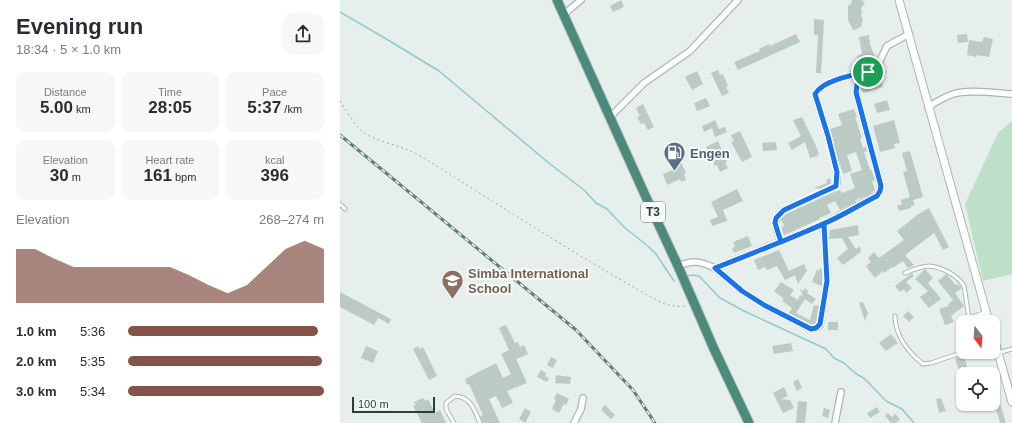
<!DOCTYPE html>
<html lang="en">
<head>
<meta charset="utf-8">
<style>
	body { margin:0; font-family:Helvetica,sans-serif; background:#f7f7f7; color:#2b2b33; height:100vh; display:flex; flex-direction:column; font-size:15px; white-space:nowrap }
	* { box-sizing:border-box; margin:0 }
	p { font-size:13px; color:#7c7c81 }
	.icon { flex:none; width:22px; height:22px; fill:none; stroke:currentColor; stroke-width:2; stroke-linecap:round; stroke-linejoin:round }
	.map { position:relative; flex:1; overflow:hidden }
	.side { display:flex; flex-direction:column; background:#fff; width:340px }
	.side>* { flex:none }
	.needle { width:26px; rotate:163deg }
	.buttons { position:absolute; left:616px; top:315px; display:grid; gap:8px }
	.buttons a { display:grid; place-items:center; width:44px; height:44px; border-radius:8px; background:#fff; box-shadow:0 1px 3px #0004; font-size:20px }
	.scale { position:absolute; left:12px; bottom:10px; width:83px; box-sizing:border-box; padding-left:4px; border:2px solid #24423a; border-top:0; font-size:11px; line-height:14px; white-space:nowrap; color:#24423a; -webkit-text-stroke:3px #f7fbf9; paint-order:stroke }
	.pin { position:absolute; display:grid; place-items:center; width:34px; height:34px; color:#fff; margin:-17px; border:2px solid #fff; border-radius:50%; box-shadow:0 1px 4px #0007 }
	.round { display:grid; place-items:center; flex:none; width:42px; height:42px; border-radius:12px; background:#f7f7f7 }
	.overview { display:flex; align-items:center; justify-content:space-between; height:68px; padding:0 16px }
	h1 { font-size:22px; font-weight:600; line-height:30px }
	.stats { display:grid; grid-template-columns:repeat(3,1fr); gap:6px; height:68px; padding:4px 16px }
	.stats div { display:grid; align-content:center; border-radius:10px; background:#f7f7f7; text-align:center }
	.stats b { font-size:17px; font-weight:600 }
	.stats small { font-size:11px; font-weight:400 }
	.stats p { font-size:11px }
	.chart { height:112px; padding:8px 16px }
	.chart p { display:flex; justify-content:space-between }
	.chart svg { width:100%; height:72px; margin-top:4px; fill:#855347; opacity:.7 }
	ul { padding:0 16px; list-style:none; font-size:13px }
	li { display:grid; grid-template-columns:64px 48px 1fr; align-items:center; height:30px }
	li i { height:10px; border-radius:5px; background:#855347 }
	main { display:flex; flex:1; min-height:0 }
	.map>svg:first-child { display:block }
</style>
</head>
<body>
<main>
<section class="side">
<div class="overview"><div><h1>Evening run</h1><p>18:34 · 5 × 1.0 km</p></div><a class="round"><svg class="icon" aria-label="share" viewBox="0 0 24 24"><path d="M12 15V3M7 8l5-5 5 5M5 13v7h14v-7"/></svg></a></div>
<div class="stats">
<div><p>Distance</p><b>5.00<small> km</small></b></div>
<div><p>Time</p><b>28:05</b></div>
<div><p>Pace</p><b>5:37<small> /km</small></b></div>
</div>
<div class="stats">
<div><p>Elevation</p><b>30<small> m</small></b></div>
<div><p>Heart rate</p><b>161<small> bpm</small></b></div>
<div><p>kcal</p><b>396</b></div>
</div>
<div class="chart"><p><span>Elevation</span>268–274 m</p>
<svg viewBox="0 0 160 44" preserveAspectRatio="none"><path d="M0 44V11L10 11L20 17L30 22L40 22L50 22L60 22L70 22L80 22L90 27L100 33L110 38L120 33L130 22L140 11L150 6L160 11V44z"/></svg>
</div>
<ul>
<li><b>1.0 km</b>5:36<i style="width:97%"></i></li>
<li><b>2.0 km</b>5:35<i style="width:99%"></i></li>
<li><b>3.0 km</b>5:34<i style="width:100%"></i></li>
</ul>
</section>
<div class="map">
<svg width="672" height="423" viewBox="0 0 672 423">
	<rect width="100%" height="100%" fill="#e6efeb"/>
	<path fill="#bfe0c8" d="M672,121V274L643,281L625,204L658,133Z"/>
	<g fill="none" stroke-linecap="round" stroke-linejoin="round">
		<path stroke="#8ec9d4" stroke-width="1.5" d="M0,12L48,40L99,71L210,164L244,190L256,203L267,209L284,227L309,247L316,254L334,281
			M347,276L352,275L359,276L380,298L404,311L486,349L494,358L504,363L515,373L525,379L546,401L562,409L574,423"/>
	</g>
	<path fill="#bbcac4" d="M281,0L284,7L273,12L270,6Z
		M512,0H522L525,3L521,8L522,13L521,15L523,22L521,23L522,26L515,30H513L508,20V6L511,4Z
		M474,19L484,20L481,73H476L478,35H474Z
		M456,34L460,42L398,70L394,62L420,51L419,49L429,44L430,46Z
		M627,34L628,42L618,43L617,35Z
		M529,35L530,44L536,60L534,64L521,69L517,56L522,54L519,37Z
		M644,37L653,39L649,57L637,55L636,57L627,55L629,40L642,42Z
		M378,70L380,75L383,74L388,86L386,87L389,93L382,96L371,73Z
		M357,71L363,84L352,90L345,77Z
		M541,80L543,87L523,93L521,86L523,85Z
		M366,98L370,106L357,111L354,103Z
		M547,100L550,110L537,113L534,104Z
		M303,104L314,127L308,130L304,123L301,124L297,117L300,116L296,108Z
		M514,109L517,117H515L522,138L520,139L523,148L526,147L527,151L524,152L530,170L531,169L535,180L532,181L535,190L527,196L515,200L516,202L500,210L495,201L487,205L491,213L479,218L480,219L444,235L441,227L444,226L441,219L446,214L500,190L502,193L515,188L510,174L522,170L516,152L507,155L512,171L503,174L490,129L502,125L498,114Z
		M462,117L476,146L479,154L477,155L478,156L470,158L465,142L452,150L448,143L461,136L453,120Z
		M375,120L379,129L385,127L387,132L375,137L372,128L364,132L362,126Z
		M554,120L560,143L554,144L555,148L540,152L533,126Z
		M400,131L412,157L402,162L391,142L394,141L391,135Z
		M378,141L387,162L385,163L388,168L380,172L377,165L375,166L366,147Z
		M436,142L437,150L423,151L422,143Z
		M570,151L583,197L573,200L575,205L571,206V208L559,211L557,206L562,204L561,200L570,197L563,172L567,171L562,153Z
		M340,160L346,173L344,174L346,180L341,182L340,179L327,185L323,174L333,170L331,164Z
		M490,178L491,184L481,189L474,188L487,183L486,180Z
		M397,189L403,201L383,210L387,221L372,226L370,220L378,217L371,202Z
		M589,208L609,247L603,250L594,233L565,255L574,265L571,267L568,268L563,261L553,268L552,267L544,273L543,271L535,278L526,266L531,262L528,258L534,252L539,258L564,240L557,231L577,215Z
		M518,225L519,235L508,237L516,249L520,246L521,252L503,265L497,258L508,249L502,238L489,239L490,230Z
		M408,236L412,246L394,253L392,248L395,247L393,242Z
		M439,250L449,271L464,264L467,271L458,284L455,275L445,280L437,266L427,270L425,267L418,270L414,260Z
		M480,268L482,270V286L472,282L477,269L478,272Z
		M585,269L593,278L588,283L601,299L589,308L580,297L588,291L575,279Z
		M572,273L574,276L566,282L572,288L566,293L564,289L560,292L555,286Z
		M606,274L616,285L618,284L621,287V289L615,293L624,306L611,316L614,322L605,325L599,309L609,306L608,304L613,300L598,281Z
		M441,282L454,290L450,295L458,300L460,295L463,297L460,289L463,291L465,288L468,291L467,293L476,299L472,304L465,299L456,313L470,320L474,305L479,306L476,323L472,325L449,313L452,308L442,301L444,299L434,291Z
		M0,292L51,319L49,324L38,318L34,325L0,307Z
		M523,302L528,313L525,321L519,303Z
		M568,311L574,317L569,322L563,316Z
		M488,322H498V330H488Z
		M166,325L175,343L178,342L180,347L184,345L188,354L176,359L187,383L167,391L173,403L162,408L156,396L149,399L160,423H143L140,416L143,415L129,384L127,385L125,379L156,363L163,378L171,374L161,354L169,350L159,328Z
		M621,332L623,339V349L621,350L616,333Z
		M551,334L558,343L546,351L539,343Z
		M451,343L453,351L434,354L432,346Z
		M26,346L38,351L33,363L21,358Z
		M78,346L79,349L83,347L97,376L89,380L73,349Z
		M624,356L629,374H620L615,359Z
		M211,357L217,360L213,368L207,365Z
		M201,370L206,373L205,376L209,378L207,382L197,377Z
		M216,375L231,377L230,384L215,383Z
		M458,379L462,388L457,391L453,382Z
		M444,387L448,396L441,399L450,400L454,408L443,413L433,393Z
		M217,393L229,399L226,405L224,404L219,413L212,409L216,400L214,399Z
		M83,398L85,401L88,399L95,413L100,410L106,423H82L73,406L76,405L74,402Z
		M601,398L606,411L599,413L596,399Z
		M659,400L666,423H660L654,402Z
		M458,401L467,402L465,423H456Z
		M265,405L275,415L271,419L261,410Z
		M537,407L540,412L530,418L527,413Z
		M185,408L191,412L185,423L179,419Z
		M484,408L490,410L488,418L482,416Z
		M548,413L552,417L555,414L560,419L556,423H551L545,416Z"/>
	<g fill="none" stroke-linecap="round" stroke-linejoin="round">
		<defs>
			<path id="service" d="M0,204L5,209
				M565,273C572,270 582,266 589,266C602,267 617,275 624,286L629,318
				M555,316C555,335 568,352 583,364L591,363L624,352
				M629,322V318L646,312
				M658,353L672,349
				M114,423L106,409V403L115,396C131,397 134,409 140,423"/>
			<path id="minor" d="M223,15L241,0
				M588,107C596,102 604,97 613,94C627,89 656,93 672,94
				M270,117L304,83L350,51L398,0
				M441,242C436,228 431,221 444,210L491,189C493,188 495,187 496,185C503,173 479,110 475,94C483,80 513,75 527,72
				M338,266C354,260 359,261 375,268L484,224L537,195L540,191L541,186L516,92L517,85L521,80L527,72L537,67L547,46L569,34
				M375,268L402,291L424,305L471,329L476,328L480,325L487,281L484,224
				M234,423L241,409L243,398
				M495,423L501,392"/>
			<path id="tertiary" d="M559,0L649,322
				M653,335L672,402"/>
			<path id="trunk" d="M217,0L305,195L338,266L374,349L409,423"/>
		</defs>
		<use href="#service" stroke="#a8b8b2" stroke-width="5"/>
		<use href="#minor" stroke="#a8b8b2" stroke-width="8"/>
		<use href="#tertiary" stroke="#a8b8b2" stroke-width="9"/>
		<use href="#trunk" stroke="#c2cac8" stroke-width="11"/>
		<path stroke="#86b3a5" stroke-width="1" stroke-dasharray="2 3" stroke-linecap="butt" d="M0,101C7,111 13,124 23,132C36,141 52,144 66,149C73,152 81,156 87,160C164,208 239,257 318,301C328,306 336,307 347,306"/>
		<use href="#service" stroke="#fff" stroke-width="3"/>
		<use href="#minor" stroke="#fff" stroke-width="5.5"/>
		<use href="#tertiary" stroke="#fff" stroke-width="7"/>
		<use href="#trunk" stroke="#4c8a7c" stroke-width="9"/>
		<defs>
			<path id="rail" d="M0,135L236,330L293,390L315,423"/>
		</defs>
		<use href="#rail" stroke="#5f7d75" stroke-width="3"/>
		<use href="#rail" stroke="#f7fbf9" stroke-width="1.5" stroke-dasharray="4.5" stroke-linecap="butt"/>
	</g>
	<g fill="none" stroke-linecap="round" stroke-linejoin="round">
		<defs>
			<path id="route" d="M528,72C513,75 483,80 475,94L488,136L497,172L496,186L444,210L436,218L435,223L441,242L484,224L487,281L480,324L476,328L471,329L424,305L402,291L375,268C411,254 447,240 483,224C502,216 519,205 537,196L540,191L541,186L516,92L517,85L528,72"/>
		</defs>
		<use href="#route" stroke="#fff" stroke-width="8"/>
		<use href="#route" stroke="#1a73e8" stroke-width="5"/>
	</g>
	<defs>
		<symbol id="fuel-pin" viewBox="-11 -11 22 30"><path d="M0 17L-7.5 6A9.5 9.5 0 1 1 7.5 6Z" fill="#5c6f8a" stroke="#f7fbf9"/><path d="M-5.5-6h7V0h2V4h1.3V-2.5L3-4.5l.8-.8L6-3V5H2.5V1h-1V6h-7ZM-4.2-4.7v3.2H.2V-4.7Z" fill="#fff"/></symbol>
		<symbol id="school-pin" viewBox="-11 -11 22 30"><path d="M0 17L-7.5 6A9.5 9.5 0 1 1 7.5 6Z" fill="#8d6e63" stroke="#f7fbf9"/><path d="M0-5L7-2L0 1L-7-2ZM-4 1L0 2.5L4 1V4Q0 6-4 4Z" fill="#fff"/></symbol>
	</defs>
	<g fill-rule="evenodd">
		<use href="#fuel-pin" x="322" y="140" width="25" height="34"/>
		<use href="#school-pin" x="100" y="268" width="25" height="34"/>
	</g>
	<g text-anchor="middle" stroke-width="4" stroke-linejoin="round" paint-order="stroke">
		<rect fill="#f7fbf9" stroke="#637a73" stroke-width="1" x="301" y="202" width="24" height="20" rx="3"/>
		<g font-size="12" font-weight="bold" fill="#24423a">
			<text x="313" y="216">T3</text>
		</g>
		<g font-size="13" font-weight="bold" fill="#4e5e75" stroke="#f7fbf9" text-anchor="start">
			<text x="350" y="158">Engen</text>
		</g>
		<g font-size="13" font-weight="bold" fill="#785e54" stroke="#f7fbf9" text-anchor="start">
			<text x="128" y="278">Simba International<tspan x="128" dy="15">School</tspan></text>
		</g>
	</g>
</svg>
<div class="buttons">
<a><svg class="needle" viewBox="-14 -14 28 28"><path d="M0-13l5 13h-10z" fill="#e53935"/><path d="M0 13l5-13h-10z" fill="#7c7c81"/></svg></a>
<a><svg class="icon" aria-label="locate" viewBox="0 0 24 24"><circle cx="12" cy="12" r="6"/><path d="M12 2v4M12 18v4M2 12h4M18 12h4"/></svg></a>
</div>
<div class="scale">100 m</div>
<div class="pin" style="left:528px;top:72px;background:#1e9e55"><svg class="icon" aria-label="arrive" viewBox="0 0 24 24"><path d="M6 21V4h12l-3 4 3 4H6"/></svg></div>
</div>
</main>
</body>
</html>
